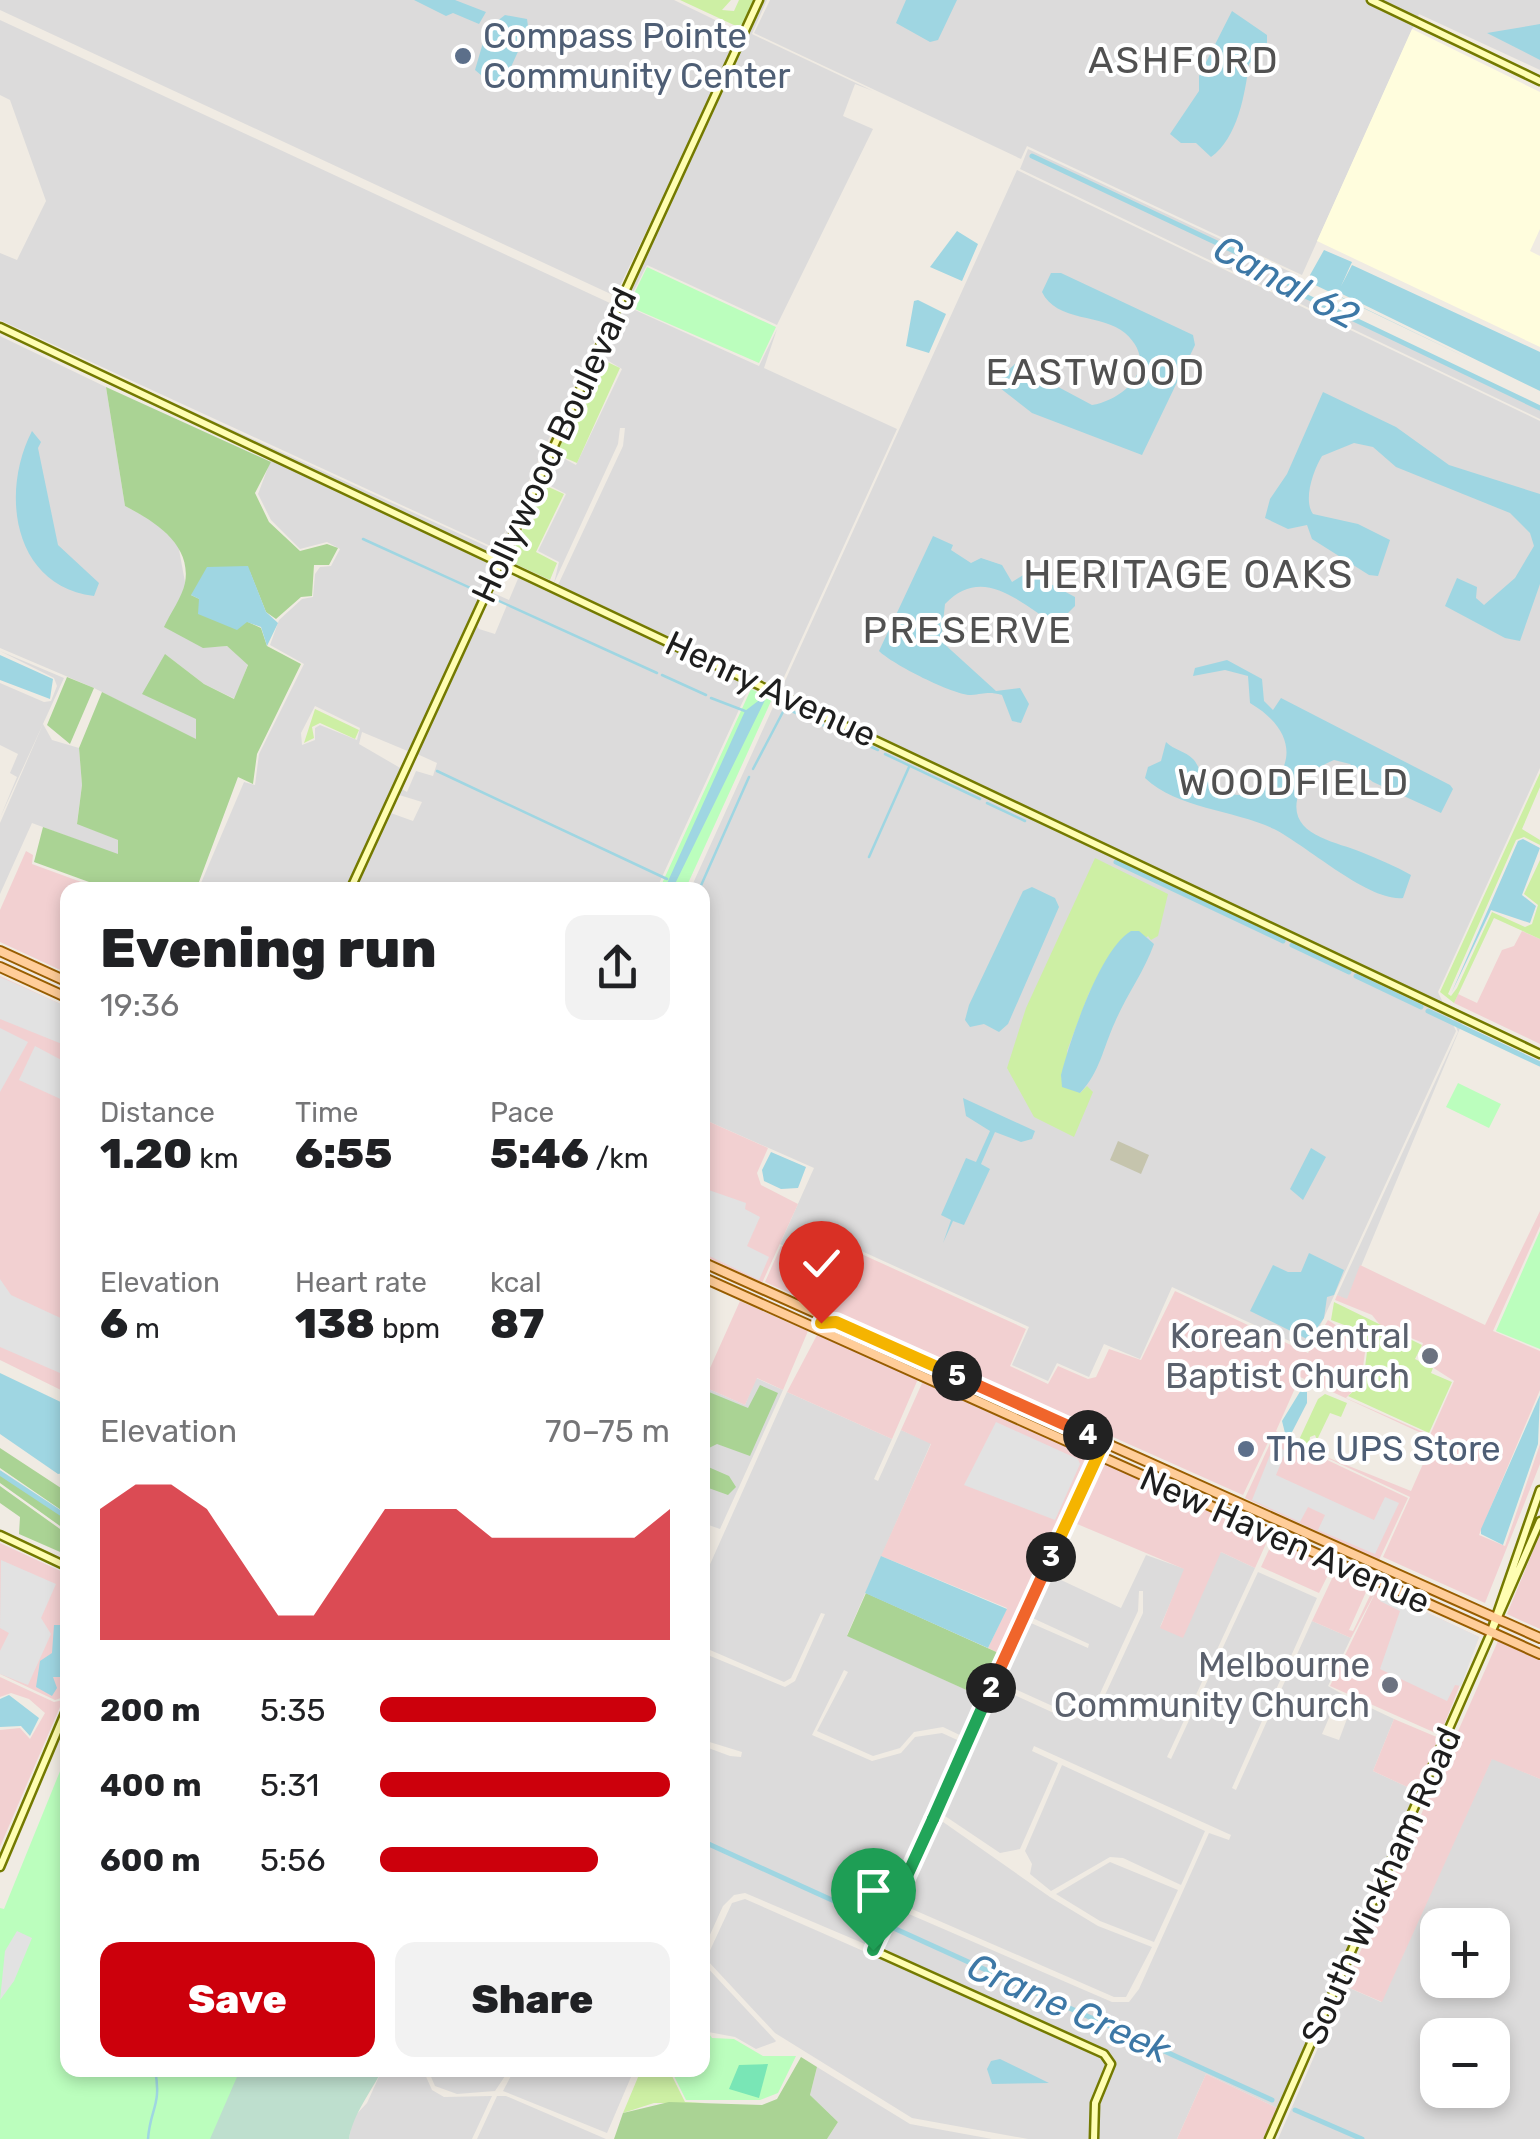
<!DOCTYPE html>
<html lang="en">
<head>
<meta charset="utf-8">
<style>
	body { margin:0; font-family:Rubik,sans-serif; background:#f2f2f2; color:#202124; height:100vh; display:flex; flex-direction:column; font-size:38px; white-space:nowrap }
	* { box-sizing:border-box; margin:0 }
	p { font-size:32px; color:#757577 }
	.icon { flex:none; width:55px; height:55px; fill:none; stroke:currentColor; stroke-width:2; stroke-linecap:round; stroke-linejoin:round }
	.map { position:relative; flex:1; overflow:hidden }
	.side { position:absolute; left:60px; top:882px; width:650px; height:1195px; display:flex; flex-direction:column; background:#fff; border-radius:20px; box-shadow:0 5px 15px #0003 }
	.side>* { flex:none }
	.fabs { position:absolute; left:1420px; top:1908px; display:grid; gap:20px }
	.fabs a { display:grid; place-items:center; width:90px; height:90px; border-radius:20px; background:#fff; box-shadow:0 5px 15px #0003; font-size:50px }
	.pin { position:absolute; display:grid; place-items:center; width:85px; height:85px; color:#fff; margin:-102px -42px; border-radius:50% 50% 50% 0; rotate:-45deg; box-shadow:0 0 10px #0007 }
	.pin .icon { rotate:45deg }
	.km { position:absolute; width:50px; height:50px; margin:-25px; border-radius:50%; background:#222; color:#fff; font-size:28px; line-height:50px; text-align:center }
	.round { display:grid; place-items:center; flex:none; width:105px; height:105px; border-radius:20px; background:#f2f2f2 }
	.overview { display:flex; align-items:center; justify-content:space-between; height:170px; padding:0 40px }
	h1 { font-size:55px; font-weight:800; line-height:75px }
	.figures { display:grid; grid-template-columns:repeat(3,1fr); gap:15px; height:170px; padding:10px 40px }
	.figures div { display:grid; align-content:center }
	.figures b { font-size:42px; font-weight:800 }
	.figures small { font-size:28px; font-weight:400 }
	.figures p { font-size:28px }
	.chart { height:280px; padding:20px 40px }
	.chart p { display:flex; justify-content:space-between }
	.chart svg { width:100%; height:180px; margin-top:10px; fill:#cc000c; opacity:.7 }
	.action { display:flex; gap:20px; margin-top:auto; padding:20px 40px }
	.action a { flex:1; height:115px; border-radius:20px; background:#cc000c; color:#fff; font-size:40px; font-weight:800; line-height:115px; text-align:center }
	.action a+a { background:#f2f2f2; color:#202124 }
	ul { padding:0 40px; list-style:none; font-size:32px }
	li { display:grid; grid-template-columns:160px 120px 1fr; align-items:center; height:75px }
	li i { height:25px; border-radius:12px; background:#cc000c }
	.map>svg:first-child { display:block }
</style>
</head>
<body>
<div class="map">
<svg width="1540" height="2139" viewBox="0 0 1540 2139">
	<rect width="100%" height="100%" fill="#f0ebe3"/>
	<path fill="#dcdbdb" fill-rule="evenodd" d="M0,0H674L742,33L615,296L0,10Z
		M762,0H767L752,34L873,91L855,84L843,116L873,129L777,325L647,265L626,306L759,366L777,329L764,368L897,429L779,688L558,585L623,446L625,428H620L618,444L554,583L559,562L538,551L566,494L543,482L507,562L503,560ZM602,357L622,369L576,465L554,453L597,360Z
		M770,0H1540V70L1419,14L1302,275L1027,146L1021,159L754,33Z
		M0,20L612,304L497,549L0,320V253L17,260L46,201L10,100L0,95Z
		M1028,149L1297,275L1291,287L1540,407V419L1020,169Z
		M1017,170L1540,421V768L1438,992L1456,1031L1309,1350L1172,1287L1140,1359L1104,1344L1089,1377L1057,1363L1048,1381L1012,1365L1029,1327L857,1249L845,1275L780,1244L814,1168L703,1119L702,890H690Z
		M675,178L498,558L0,323L497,551Z
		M0,336L106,387L125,506L153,521L178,544L185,582L213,647L227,646L248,664L235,699L204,684L166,655L197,719L196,740L94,688L0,648Z
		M272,457L496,563L410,752L362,732L359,744L402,769L347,890H198L244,782L255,785L259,754L304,664L270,645L279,620L302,599L313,597L315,574L320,567L331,566L340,549L327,542L300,549L271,520L258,494ZM315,706L360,728L357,740L320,725L315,728V740L302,745L301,733Z
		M520,574L777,693L774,698L749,688L656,890H353L388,812L413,821L422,802L396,794L400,788L407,792L416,771L433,776L437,763L415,753L475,622L479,629L495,634L507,605L487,595L489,591L509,600Z
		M0,651L64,678L0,818L17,777L10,773L18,754L0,745V683L44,702L51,701L57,686L54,678Z
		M43,724L52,740L79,748L82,785L77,823L118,840V855L32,823L0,894V823Z
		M1452,1016L1463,1021L1347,1300L1337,1295L1458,1032Z
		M756,1378L783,1390L720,1529L703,1523L702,1386L745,1405Z
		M787,1392L892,1439L874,1479L878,1481L901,1430L931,1443L847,1635L984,1698L966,1738L943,1727L914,1732L900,1748L873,1756L817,1731L848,1672L844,1670L812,1735L872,1761L901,1753L915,1737L942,1733L964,1743L872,1947L745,1893L734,1895L723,1906L703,1950V1746L730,1756L741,1757L742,1752L703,1740V1653L785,1687L795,1681L825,1614L821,1613L791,1678L784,1682L703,1647V1580Z
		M1221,1552L1255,1568L1167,1757L1171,1759L1258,1572L1317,1598L1232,1788L1236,1790L1312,1621L1351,1638L1328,1686L1344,1695L1338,1697L1322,1734L1339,1740L1354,1700L1394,1719L1373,1771L1416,1791L1277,2108L1206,2074L1177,2139H1097L1098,2103L1113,2064L1105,2052L877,1949L895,1908L1112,2002H1129L1139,1989L1209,1833L1229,1840L1231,1835L1034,1746L1032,1751L1058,1763L1020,1849L1000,1853L939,1812L995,1686L1067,1719L1093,1717L1102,1700L1126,1711L1128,1707L1105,1695L1143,1613V1591H1139L1138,1611L1091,1713H1068L997,1681L1024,1620L1088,1648L1089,1644L1026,1615L1046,1573L1121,1608L1146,1555L1185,1569L1160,1627Z
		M1492,1758L1540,1779V2139H1278L1345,1986L1381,2002ZM1438,1925H1492V1980H1438ZM1438,2035H1492V2090H1438Z
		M1062,1765L1205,1831L1181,1885L1123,1858L1110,1857L1051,1891L1030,1874L1032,1864L1025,1851Z
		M936,1817L1050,1897L1098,1926L1152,1947L1126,1997H1114L898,1903Z
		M1110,1862L1178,1890L1154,1942L1100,1921L1056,1894Z
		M745,1899L1102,2056L1108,2064L1093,2102L1092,2139H1028L912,2118L775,2033L706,1959L732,1903Z
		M703,1963L776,2041L775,2042L756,2049L735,2037L703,2031Z
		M817,2067L910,2124L992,2139H827L838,2122L810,2095Z
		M382,2070H423L432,2090L444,2097L492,2096L472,2139H349L353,2118L367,2103Z
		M428,2070H509L495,2091L457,2094L435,2086Z
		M514,2070H634L607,2133L503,2091Z
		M497,2096H506L606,2139H477Z"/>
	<path fill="#f2d0d1" d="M26,851L33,855L32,864L84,883L68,890L67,973L0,942V910Z
		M1522,931L1540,939V1044L1454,1003L1458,994L1477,1003L1502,950L1514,946Z
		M0,976L67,1007V1393L0,1360Z
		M703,1119L768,1148L757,1173L761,1185L798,1204L762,1283L703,1256Z
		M1540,1211V1226L1493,1331L1540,1351V1390L1479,1535L1505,1546L1540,1444V1464L1485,1603L1383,1557L1410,1497L1319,1454L1411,1491L1434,1439L1300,1377L1276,1431L1295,1442L1272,1434L1243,1495L765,1282L781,1246L846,1276L857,1252L1026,1329L1010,1366L1048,1384L1058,1366L1088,1379L1096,1377L1109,1349L1141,1360L1175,1291L1308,1353L1328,1320L1366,1345L1361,1382L1346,1398L1430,1435L1454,1381L1418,1358L1423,1343L1380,1325L1372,1315L1335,1300L1337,1295L1347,1299L1360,1265L1485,1325Z
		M740,1301L808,1331L783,1390L757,1378L745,1405L702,1386Z
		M817,1335L918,1379L892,1439L787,1392Z
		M923,1381L1094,1458L1003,1655L988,1648L1007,1608L881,1556L931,1444L901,1430Z
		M1274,1435L1408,1498L1379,1560L1245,1498Z
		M1098,1460L1269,1537L1255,1568L1221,1552L1183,1638L1160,1628L1184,1569L1070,1521Z
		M1540,1534V1629L1507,1614Z
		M1274,1539L1333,1565L1319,1593L1261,1567Z
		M0,1543L67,1574L64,1697L55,1700L0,1674Z
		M1337,1568L1370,1583L1349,1630L1353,1631L1375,1585L1476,1633L1378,1587L1351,1638L1312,1621Z
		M1377,1589L1479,1637L1440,1735L1330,1686Z
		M1498,1641L1540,1659V1779L1492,1759L1382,2002L1345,1986Z
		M0,1677L54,1702L63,1700L0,1847V1730L20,1728L30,1739L45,1713L29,1699L11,1693L0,1697Z
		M1394,1719L1439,1738L1416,1791L1373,1771Z
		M1206,2074L1277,2108L1263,2139H1177Z"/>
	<path fill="#fffddd" d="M1412,29L1540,92V229L1530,251L1540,256V347L1317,241Z"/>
	<path fill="#c5c4ad" d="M1118,1141L1149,1155L1141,1174L1110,1160Z"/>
	<path fill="#cdefa4" d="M680,0H731L722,10L734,11L739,0H754L743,24L736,26Z
		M601,359L620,368L577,463L556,454Z
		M542,484L564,494L536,552L557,563L550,580L509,561Z
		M315,709L359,730L355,739L320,723L312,727L314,738L304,743Z
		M1540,773V787L1522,829L1540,840V845L1524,837L1516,840L1448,994L1451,996L1457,988L1492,912L1525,927L1532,924L1538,905L1524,894L1540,860V939L1494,918L1454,1003L1440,992Z
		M1095,858L1168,894L1158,936L1151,940L1148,936L1098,979L1089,993L1067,1051L1080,1093L1087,1086L1093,1092L1074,1137L1034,1117L1007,1068L1026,1008Z
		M1334,1302L1422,1345L1415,1359L1433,1368L1431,1373L1452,1382L1429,1433L1348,1396L1363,1383L1368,1344L1347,1326L1331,1320Z
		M1325,1394L1347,1403L1341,1417L1330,1413L1317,1440L1315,1435L1310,1437L1309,1445L1319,1449L1317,1454L1297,1444L1318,1399Z
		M641,2070H669L685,2102L705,2103H654L623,2113Z"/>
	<path fill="#aad394" d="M106,387L271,462L255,493L269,522L300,551L327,544L338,548L329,565H314L312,596L301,597L276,619L266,612L250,572L191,595L261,628L267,646L301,664L257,754L253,784L238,777L196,890H73L89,882L34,862L43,827L118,854V840L77,824L82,785L79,748L102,692L196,739V719L142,694L165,654L204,684L234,699L248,665L227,646L203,648L164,627C170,614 182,597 185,583C192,544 154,521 125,506Z
		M67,677L94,688L70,744L47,725Z
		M760,1385L778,1393L750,1456L717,1444L709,1448L706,1466L729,1476L736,1487L728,1495L703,1486L704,1390L748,1408Z
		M0,1448L67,1492V1514L0,1468Z
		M0,1471L67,1517V1531L0,1483Z
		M0,1486L67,1534V1555L19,1534L20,1517L0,1503Z
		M866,1593L1003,1655L984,1698L847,1636Z
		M801,2057L817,2067L810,2095L838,2122L827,2139H614L623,2113L669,2102L762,2105L777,2099Z"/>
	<path fill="#bedfce" d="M134,2070H382C371,2092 353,2114 349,2139H141Z"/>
	<path fill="#bbfebd" d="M647,267L776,327L759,363L628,306Z
		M751,689L772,699L685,890H659Z
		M1458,1083L1501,1104L1489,1128L1446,1107Z
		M1540,1231V1349L1496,1331Z
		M67,1754L68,2070H240L210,2139H0V1908L4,1909Z
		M707,2031L712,2038L734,2039L763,2056H796L778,2093L760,2100H686L671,2070H702L703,2033Z"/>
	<path fill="#79e6b6" d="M768,2064L759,2098L729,2089L739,2065Z"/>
	<path fill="#e2e2e2" d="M0,977L67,1007V1046L0,1019Z
		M0,1028L28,1042L0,1092Z
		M35,1046L67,1063V1102L19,1080Z
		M703,1188L746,1203L745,1209L760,1217L747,1246L769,1257L759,1280L703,1253Z
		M0,1279L11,1295L67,1321V1376L0,1347Z
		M996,1422L1078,1459L1080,1464L1055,1520L964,1485Z
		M1274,1445L1286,1451L1276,1475L1374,1520L1385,1497L1399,1503L1375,1554L1318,1530L1325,1515L1308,1507L1300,1522L1252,1500Z
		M1,1560L56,1584L41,1618L51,1634L28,1685L0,1674V1651L9,1633L0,1628Z
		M1383,1592L1479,1637L1461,1686L1455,1685L1447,1701L1380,1669L1400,1611L1380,1601Z
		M17,1931L32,1938L14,1981L0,2000L5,1951Z"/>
	<path fill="#9fd6e2" d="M414,0H455L486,12L479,24L453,13L446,16Z
		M906,0H957L938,40L930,42L896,23Z
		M1232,11L1267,35V43L1249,64C1245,93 1238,138 1211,157L1196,143H1181L1170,134L1199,91V76Z
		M505,15L527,19L531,47L529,50L521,45L500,91L475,70L487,29Z
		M1540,24V60L1487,33Z
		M957,231L978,244L962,281L930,267Z
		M1324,250L1352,262L1337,295L1480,364L1313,284L1310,275Z
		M1352,265L1540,352V391L1338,292Z
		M1051,273H1061L1193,335L1195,345L1142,455L1032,413L1000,388L1002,376L1015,364L1092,405C1126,399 1161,365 1125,333C1103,314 1056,322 1042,292Z
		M918,300L946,314L929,353L906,346L914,301Z
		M1323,392L1396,427L1449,465L1540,494V584L1520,641L1505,638L1445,606L1457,578L1477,587L1476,598L1484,605L1515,578L1534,546L1530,533L1510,513L1396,467L1373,447L1354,443L1322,456C1313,471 1303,500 1313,514L1358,524L1390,540L1378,576L1369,575L1312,539L1307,525L1288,529L1265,518L1270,499L1287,474Z
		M32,431L41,442L38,448L58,545L99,583L94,596C13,586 0,493 32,431Z
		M933,536L953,545L951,550L971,563L981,558L1002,565L1012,582L1028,572L1075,597V606L1056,625C1020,603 983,564 945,604L941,641L996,691L1020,688L1029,704L1021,723L1012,721L1002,695C988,691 984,694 971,695C953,695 892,664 879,651Z
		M248,566L266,612L278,623L267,646L261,627L247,622L237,630L198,614L199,599L191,595L207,567Z
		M0,655L53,679L50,699L0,680Z
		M1227,660L1262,679L1264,701L1273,710L1281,698L1450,785L1453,789L1441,813L1373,782L1350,764L1334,760C1317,767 1308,774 1300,790C1282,835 1335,841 1361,852C1378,859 1395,866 1411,875L1403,898C1369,902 1306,845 1274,829C1235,810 1178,809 1145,778L1148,767L1161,761L1166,742C1174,750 1185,751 1193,759C1198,764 1200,773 1205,779C1251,828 1335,753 1250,703L1248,676L1225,670L1193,676L1195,668Z
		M762,698L765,700L672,890H664L745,711Z
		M1523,839L1540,848L1522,895L1536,906L1530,923L1491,910L1451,994L1518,841Z
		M1032,887L1055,898L1059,907L1008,1024L999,1032L984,1024L970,1027L965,1020L969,1005L1023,891Z
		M1131,931H1139L1154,944C1144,972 1126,996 1115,1022C1103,1048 1100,1072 1080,1093L1062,1087L1061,1075C1070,1040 1100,949 1131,931Z
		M963,1098L1035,1131L1032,1139L1021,1142L995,1132L981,1164L990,1169L964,1225L953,1221L943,1243L951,1220L941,1215L966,1158L976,1162L990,1131L966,1116Z
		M1311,1148L1326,1157L1303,1200L1290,1189Z
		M771,1152L806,1167L798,1188L781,1189L764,1181L762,1170Z
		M1309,1253L1344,1270L1334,1295L1327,1297L1324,1318L1309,1340L1250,1311L1273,1265L1288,1272H1301Z
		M0,1373L67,1405L64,1473L58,1474L0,1434Z
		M1301,1390L1307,1392V1403L1291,1434L1285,1433L1282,1421Z
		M1540,1395L1538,1444L1503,1545L1481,1534V1529Z
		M881,1556L1007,1609L988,1648L865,1593Z
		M54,1625H60C68,1642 72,1660 62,1677H53L57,1688L52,1696L36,1687L40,1661L52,1653Z
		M9,1695L39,1718L30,1736L21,1726L0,1727V1699Z
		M1000,2059L1049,2083L992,2084L987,2069L991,2061Z"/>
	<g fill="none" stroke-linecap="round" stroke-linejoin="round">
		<path stroke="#9fd6e2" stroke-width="2.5" d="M363,539L657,673
			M662,675L706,695
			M711,698L745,711
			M885,754L980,799
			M753,769L785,708L878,750
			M437,771L667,879
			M987,803L1025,821
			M869,857L909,767
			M699,890L749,777
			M148,2139C150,2109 162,2105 155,2070"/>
		<path stroke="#9fd6e2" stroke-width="5" d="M1032,156L1268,267L1303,295L1540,408
			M1116,862L1283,941
			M1292,945L1349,972
			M1356,976L1421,1007
			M1428,1011L1540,1064
			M0,1473L68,1518
			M702,1841L1272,2100
			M1295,2110L1362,2139"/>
		<defs>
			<path id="secondary" d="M1371,0L1540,81
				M0,327L1540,1054
				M350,890L759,0
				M0,1535L68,1567
				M1491,1631L1540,1490
				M0,1867L68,1706
				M1094,2139L1095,2103L1111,2064L1104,2054L873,1950L1104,1443
				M1269,2139L1540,1521"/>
			<path id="primary" d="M0,951L68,982
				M0,967L68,998
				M702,1262L1540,1638
				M702,1277L1540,1654"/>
		</defs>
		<use href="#secondary" stroke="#747a00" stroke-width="11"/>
		<use href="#primary" stroke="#985d00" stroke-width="12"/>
		<use href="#secondary" stroke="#fffeb2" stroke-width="6"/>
		<use href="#primary" stroke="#ffcd99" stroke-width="8"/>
	</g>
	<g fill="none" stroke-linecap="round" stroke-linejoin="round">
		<defs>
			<path id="split-1" d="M873,1950L933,1819"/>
			<path id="split-2" d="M933,1819L991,1688"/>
			<path id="split-3" d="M991,1688L1051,1557"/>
			<path id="split-4" d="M1051,1557L1104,1442L1088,1435"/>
			<path id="split-5" d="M957,1376L1088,1435"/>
			<path id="split-6" d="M821,1323L836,1322L957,1376"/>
		</defs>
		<use href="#split-1" stroke="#fff" stroke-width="20"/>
		<use href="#split-2" stroke="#fff" stroke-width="20"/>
		<use href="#split-3" stroke="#fff" stroke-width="20"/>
		<use href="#split-4" stroke="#fff" stroke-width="20"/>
		<use href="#split-5" stroke="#fff" stroke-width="20"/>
		<use href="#split-6" stroke="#fff" stroke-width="20"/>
		<use href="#split-1" stroke="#22a559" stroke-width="12"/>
		<use href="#split-2" stroke="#22a559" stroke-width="12"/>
		<use href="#split-3" stroke="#f0652b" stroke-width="12"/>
		<use href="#split-4" stroke="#f5b400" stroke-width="12"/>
		<use href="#split-5" stroke="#f0652b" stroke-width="12"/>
		<use href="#split-6" stroke="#f5b400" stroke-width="12"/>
	</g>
	<g fill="#5c6f8a" stroke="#fff" stroke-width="4">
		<circle cx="463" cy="56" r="10"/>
		<circle cx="1246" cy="1449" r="10"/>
	</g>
	<g fill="#6b7280" stroke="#fff" stroke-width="4">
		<circle cx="1430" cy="1356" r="10"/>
		<circle cx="1390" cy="1685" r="10"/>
	</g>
	<g text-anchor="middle" stroke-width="8" stroke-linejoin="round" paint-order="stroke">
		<g font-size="35" fill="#4e5e75" stroke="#fff" text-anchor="start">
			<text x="483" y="48">Compass Pointe<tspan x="483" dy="40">Community Center</tspan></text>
			<text x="1266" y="1461">The UPS Store</text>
		</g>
		<g font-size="35" fill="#1e1e1e" stroke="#fff">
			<text transform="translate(554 445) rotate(-65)" y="12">Hollywood Boulevard</text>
			<text transform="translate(771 689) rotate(25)" y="12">Henry Avenue</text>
			<text transform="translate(1285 1540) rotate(24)" y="12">New Haven Avenue</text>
			<text transform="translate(1381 1886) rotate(-66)" y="12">South Wickham Road</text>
		</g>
		<g font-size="35" fill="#5b616d" stroke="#fff" text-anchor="end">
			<text x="1410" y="1348">Korean Central<tspan x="1410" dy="40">Baptist Church</tspan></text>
			<text x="1370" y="1677">Melbourne<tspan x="1370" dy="40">Community Church</tspan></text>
		</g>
		<g font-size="38" letter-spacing="2.5" fill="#515151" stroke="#fff">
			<text x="1184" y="73">ASHFORD</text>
			<text x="1096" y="385">EASTWOOD</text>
			<text x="968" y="643">PRESERVE</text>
			<text x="1294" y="795">WOODFIELD</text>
		</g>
		<g font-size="38" font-style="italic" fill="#3d78a6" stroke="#fff">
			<text transform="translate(1286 282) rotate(28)" y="13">Canal 62</text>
			<text transform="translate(1069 2008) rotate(24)" y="13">Crane Creek</text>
		</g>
		<g font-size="40" letter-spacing="2.5" fill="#515151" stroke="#fff">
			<text x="1189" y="588">HERITAGE OAKS</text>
		</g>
	</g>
</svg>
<div class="fabs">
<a>+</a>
<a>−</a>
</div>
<div class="pin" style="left:873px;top:1950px;background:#1e9e55"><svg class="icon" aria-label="arrive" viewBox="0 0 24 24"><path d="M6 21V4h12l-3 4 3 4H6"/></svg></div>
<div class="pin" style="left:821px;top:1323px;background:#d93025"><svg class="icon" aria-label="check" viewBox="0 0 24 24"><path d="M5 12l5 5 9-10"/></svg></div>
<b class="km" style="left:991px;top:1688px">2</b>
<b class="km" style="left:1051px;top:1557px">3</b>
<b class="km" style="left:1088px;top:1435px">4</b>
<b class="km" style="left:957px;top:1376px">5</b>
<section class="side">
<div class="overview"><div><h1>Evening run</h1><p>19:36</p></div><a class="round"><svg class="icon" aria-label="share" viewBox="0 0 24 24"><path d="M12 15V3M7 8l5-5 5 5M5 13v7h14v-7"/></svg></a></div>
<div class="figures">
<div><p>Distance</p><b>1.20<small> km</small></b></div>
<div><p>Time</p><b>6:55</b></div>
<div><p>Pace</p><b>5:46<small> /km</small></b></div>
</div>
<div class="figures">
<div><p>Elevation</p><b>6<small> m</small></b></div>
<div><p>Heart rate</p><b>138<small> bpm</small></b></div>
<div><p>kcal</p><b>87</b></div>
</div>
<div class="chart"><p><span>Elevation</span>70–75 m</p>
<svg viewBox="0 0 160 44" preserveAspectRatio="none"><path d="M0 44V12L10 6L20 6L30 12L40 25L50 38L60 38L70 25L80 12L90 12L100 12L110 19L120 19L130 19L140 19L150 19L160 12V44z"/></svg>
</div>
<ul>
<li><b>200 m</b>5:35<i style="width:95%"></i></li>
<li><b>400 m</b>5:31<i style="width:100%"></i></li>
<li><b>600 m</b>5:56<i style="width:75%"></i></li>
</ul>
<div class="action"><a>Save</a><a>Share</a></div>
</section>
</div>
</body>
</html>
